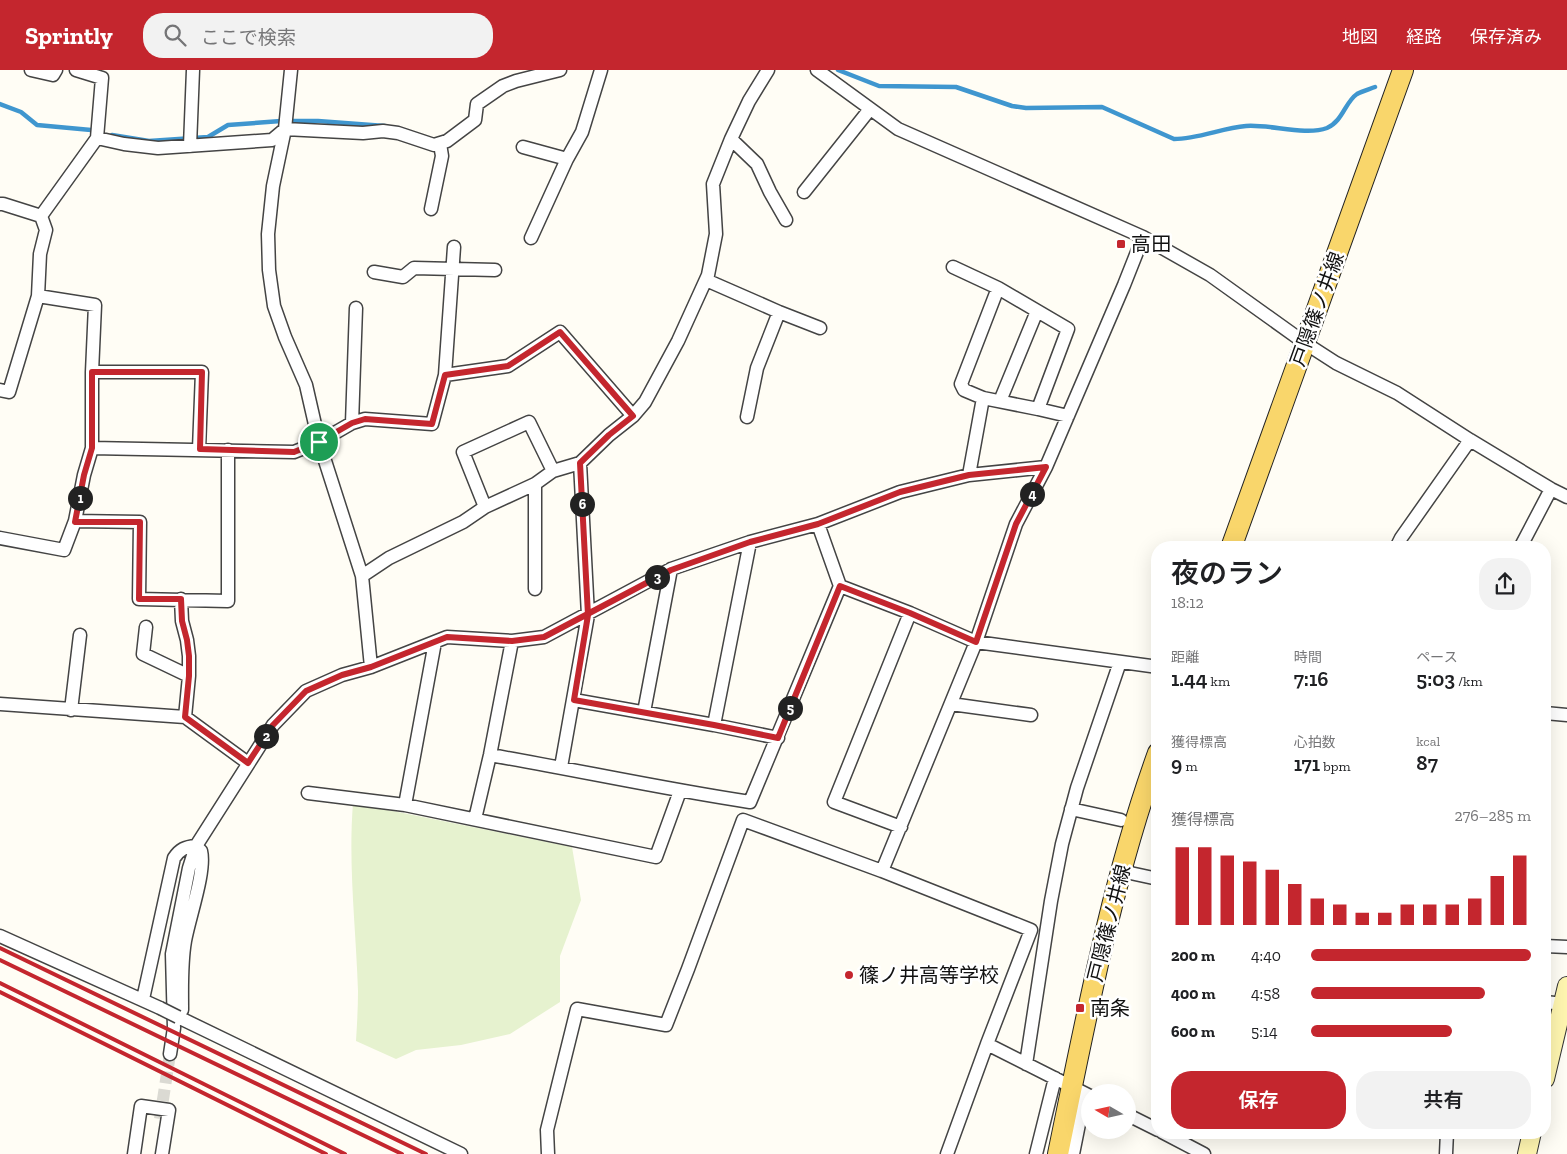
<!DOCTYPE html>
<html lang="ja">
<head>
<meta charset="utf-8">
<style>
	body { margin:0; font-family:"Zilla Slab","Noto Sans JP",serif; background:#f2f2f2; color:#202124; height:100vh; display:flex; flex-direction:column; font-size:19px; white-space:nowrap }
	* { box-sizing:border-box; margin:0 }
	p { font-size:16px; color:#757577 }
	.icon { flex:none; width:28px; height:28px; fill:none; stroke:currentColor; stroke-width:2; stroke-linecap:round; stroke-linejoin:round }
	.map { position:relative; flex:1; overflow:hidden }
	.panel { position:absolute; left:1151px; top:471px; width:400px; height:598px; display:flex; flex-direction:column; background:#fff; border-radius:20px; box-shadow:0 5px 20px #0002 }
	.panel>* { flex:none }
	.needle { width:32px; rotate:279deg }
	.tools { position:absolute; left:1081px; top:1014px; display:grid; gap:10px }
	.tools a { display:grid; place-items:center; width:55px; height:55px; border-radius:50%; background:#fff; box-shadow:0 5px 20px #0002; font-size:25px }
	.pin { position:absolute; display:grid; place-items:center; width:42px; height:42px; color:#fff; margin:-21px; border:2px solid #fff; border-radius:50%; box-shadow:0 1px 5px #0007 }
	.km { position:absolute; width:25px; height:25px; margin:-12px; border-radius:50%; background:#222; color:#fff; font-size:14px; line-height:25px; text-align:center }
	.round { display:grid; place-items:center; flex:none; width:52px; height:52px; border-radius:20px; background:#f2f2f2 }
	.headline { display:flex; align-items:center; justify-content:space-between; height:85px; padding:0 20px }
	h1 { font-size:28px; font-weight:600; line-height:38px }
	.metrics { display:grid; grid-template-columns:repeat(3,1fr); gap:8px; height:85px; padding:5px 20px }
	.metrics div { display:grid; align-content:center }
	.metrics b { font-size:21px; font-weight:600 }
	.metrics small { font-size:14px; font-weight:400 }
	.metrics p { font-size:14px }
	.chart { height:140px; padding:10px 20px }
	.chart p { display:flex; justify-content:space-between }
	.chart svg { width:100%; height:90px; margin-top:5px; stroke:#c4262e; stroke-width:6 }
	.action { display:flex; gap:10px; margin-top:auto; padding:10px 20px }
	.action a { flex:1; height:58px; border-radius:20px; background:#c4262e; color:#fff; font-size:20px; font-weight:600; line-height:58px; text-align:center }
	.action a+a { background:#f2f2f2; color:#202124 }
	ul { padding:0 20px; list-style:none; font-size:16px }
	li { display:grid; grid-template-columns:80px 60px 1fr; align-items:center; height:38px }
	li i { height:12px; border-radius:6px; background:#c4262e }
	header { display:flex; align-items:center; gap:30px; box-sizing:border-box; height:70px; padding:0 25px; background:#c4262e; color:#fff }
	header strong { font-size:24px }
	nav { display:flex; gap:28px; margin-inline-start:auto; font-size:18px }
	.search { width:350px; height:45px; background:#f2f2f2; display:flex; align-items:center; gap:12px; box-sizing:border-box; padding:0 18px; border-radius:20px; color:#757577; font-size:19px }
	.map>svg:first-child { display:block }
</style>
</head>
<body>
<header>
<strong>Sprintly</strong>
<div class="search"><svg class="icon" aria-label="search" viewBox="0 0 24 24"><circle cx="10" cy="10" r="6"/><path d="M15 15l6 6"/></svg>ここで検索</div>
<nav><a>地図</a><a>経路</a><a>保存済み</a></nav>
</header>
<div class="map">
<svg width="1567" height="1084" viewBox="0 0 1567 1084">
	<rect width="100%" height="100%" fill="#fffdf5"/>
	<path fill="#e6f2cf" d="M353,733L572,777L581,830L560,886V932L510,964L461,975L416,980L396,989L356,971C357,955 358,938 358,921C356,858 348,796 353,733Z"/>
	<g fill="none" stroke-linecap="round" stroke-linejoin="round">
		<path stroke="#3f96cf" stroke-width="4.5" d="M838,0L879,16L956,17L1012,36L1026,38L1102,37L1174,69C1198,69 1222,58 1246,56C1270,54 1305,66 1327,58C1343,51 1345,32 1357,24C1362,21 1370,19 1375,17
			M0,34L21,42L37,55L91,60
			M112,65L149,71L208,67L228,55L281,51H318L385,56"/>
		<path stroke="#dbdad3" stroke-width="12" stroke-dasharray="12 6" stroke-linecap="butt" d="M160,1049L170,984"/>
		<defs>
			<path id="street" d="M31,0L53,5L56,0
				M817,0L898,59L1143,167L1210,205L1305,273L1336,293L1397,323L1470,370L1551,419L1567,427
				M97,68L124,74L158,78L272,70L285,59L291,0
				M731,69L757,94L770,122L786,150
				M190,76L193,0
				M523,77L567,89
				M804,122L870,39
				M0,134H3L41,146
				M431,139L442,86L440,74
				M41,146L97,68L102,8L76,0
				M531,168L567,89L582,62L601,0
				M953,197L998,218L1068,259L1038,339L983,328L969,405
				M374,202L403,207L414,198L495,200
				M706,210L779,242L820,258
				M38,226L95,235L92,302V378
				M92,302H202L199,379
				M445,305L508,296L560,262L633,346
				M0,320L9,322L38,226L40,184L46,160L41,146
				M983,328L964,320L961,314L998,218
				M1000,331L1037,241
				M1038,339L1068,346
				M747,347L757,298L779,242
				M352,353L356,238
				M485,437L463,382L529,352L553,401
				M75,451L140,452L139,529L228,531V380
				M818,454L840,516L910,543L976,572L1158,597
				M0,468L64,480L75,451L84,405L92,378L294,382L319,372L352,353L365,349L432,354L445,305L454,177
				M1396,478L1401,468L1470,370
				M1520,478L1551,419
				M362,506L389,488L463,452L485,437L535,414L553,401L580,393L609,365L633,346L645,332L678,271L708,205L716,164L713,114L731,69L749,31L768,0
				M535,519V414
				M181,529L182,551L187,570L189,586V606L185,647
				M146,557L143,584L189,606
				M371,597L362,506L319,372L306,315L285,267L274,236L269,200L268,164L273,116L285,59L363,63L383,61L398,63L434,75L447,71L475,50L477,34L503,16L516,11L560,0
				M574,630L714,655L778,668
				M0,634L185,647L248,693
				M951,634L1031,645
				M71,640L80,565
				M644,642L671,499
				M1545,643L1567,645
				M714,655L750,472
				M490,685C577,700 663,719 750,732L840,516
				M561,697L588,545L580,393
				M308,723L405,735L656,787L680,721
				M405,735L435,572
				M1071,739L1121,750
				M475,749L490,685L512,571
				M901,757L834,732L910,543
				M882,801L976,572L1016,454L1046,397L1124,215L1143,167
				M1121,801L1158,809
				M0,866L160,938
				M1545,876L1567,877
				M143,929L174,788C180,779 185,777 196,776L201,781C206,801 189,848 185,871C181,894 182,917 182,940
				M1545,932L1564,934
				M178,947L461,1084
				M170,984L174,958L172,884L189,798L196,776L273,655L306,621L342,605L371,597L447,567L512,571L544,567L671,499L750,472L818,454L900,422L969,405L1046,397
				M1026,994L1051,831L1062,774L1077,718L1120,592
				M1128,1045L1158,1060
				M1162,1062L1204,1084
				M134,1084L141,1036L169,1040L162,1084
				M548,1084L547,1060L577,939L666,955L688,899L743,750L882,801L1031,860L987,974L1090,1026
				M947,1084L987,974
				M1036,1084L1055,1008
				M1073,1084L1085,1024
				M1446,1084L1447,1062"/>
			<path id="secondary" d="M1545,1009L1567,916
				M1527,1084L1532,1062"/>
			<path id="primary" d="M1231,478L1403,0
				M1058,1084C1086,949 1111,813 1158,683"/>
		</defs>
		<use href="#street" stroke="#444" stroke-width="15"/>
		<use href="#secondary" stroke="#333" stroke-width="20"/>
		<use href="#primary" stroke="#222" stroke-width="22"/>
		<use href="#street" stroke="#fff" stroke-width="12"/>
		<use href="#secondary" stroke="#fff6b0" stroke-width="18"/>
		<use href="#primary" stroke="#f9d66b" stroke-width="20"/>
		<path stroke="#c4262e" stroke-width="4" d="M0,878L426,1084
			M0,890L402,1084
			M0,913L345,1084
			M0,922L326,1084"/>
		<defs>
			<path id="street-bridge" d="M160,938L178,947"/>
		</defs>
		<use href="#street-bridge" stroke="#444" stroke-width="15" stroke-linecap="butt"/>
		<use href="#street-bridge" stroke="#fff" stroke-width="12"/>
	</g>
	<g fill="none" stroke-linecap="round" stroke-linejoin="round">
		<defs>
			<path id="route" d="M319,372L294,382L200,379L202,302H92V378L84,405L75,452H140L139,529H181L182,551L187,570L189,586V606L185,647L248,693L273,655L306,621L342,605L371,597L447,567L512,571L544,567L671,500L750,472L818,454L900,422L969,405L1046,397L1016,454L976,572L910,543L840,516L778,668L714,655L574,630L588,545L580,393L609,365L633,346L560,262L508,296L445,305L432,354L365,349L352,353L319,372"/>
		</defs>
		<use href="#route" stroke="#fff" stroke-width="10"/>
		<use href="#route" stroke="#c4262e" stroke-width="6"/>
	</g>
	<g fill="#c4262e" stroke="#fff" stroke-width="2">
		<rect x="1116" y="169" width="10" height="10" rx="2.5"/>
		<circle cx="849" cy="905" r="5"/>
		<rect x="1075" y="933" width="10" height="10" rx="2.5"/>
	</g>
	<g text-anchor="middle" stroke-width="5" stroke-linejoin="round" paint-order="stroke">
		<g font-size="20" fill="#111" stroke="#fff" text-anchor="start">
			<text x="1131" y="181">高田</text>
			<text x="859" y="912">篠ノ井高等学校</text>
			<text x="1090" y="945">南条</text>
		</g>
		<g font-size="20" fill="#111" stroke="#fff">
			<text transform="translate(1317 239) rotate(-70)" y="7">戸隠篠ノ井線</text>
			<text transform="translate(1109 853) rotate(-76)" y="7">戸隠篠ノ井線</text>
		</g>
	</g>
</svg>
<div class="tools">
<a><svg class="needle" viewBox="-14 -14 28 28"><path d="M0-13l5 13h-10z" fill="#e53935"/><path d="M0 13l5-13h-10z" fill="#757577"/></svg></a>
</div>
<div class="pin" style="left:319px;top:372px;background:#1e9e55"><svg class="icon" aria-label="arrive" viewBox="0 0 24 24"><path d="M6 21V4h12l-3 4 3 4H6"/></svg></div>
<b class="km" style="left:80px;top:428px">1</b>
<b class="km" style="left:266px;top:666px">2</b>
<b class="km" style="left:657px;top:507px">3</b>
<b class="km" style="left:1032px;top:424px">4</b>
<b class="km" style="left:790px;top:638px">5</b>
<b class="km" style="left:582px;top:434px">6</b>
<section class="panel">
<div class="headline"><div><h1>夜のラン</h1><p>18:12</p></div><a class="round"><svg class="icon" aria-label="share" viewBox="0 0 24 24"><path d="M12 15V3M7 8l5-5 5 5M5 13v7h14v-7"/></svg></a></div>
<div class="metrics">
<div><p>距離</p><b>1.44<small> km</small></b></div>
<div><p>時間</p><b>7:16</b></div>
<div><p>ペース</p><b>5:03<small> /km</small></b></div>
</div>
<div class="metrics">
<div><p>獲得標高</p><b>9<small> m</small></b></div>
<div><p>心拍数</p><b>171<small> bpm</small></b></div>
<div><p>kcal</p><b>87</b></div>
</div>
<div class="chart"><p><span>獲得標高</span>276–285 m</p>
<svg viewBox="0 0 160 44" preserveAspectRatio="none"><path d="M5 44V6M15 44V6M25 44V10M35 44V13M45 44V17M55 44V24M65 44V31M75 44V34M85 44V38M95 44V38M105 44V34M115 44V34M125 44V34M135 44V31M145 44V20M155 44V10"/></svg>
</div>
<ul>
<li><b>200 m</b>4:40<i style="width:100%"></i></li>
<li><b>400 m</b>4:58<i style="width:79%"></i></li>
<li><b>600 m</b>5:14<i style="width:64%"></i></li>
</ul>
<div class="action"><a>保存</a><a>共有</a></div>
</section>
</div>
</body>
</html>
